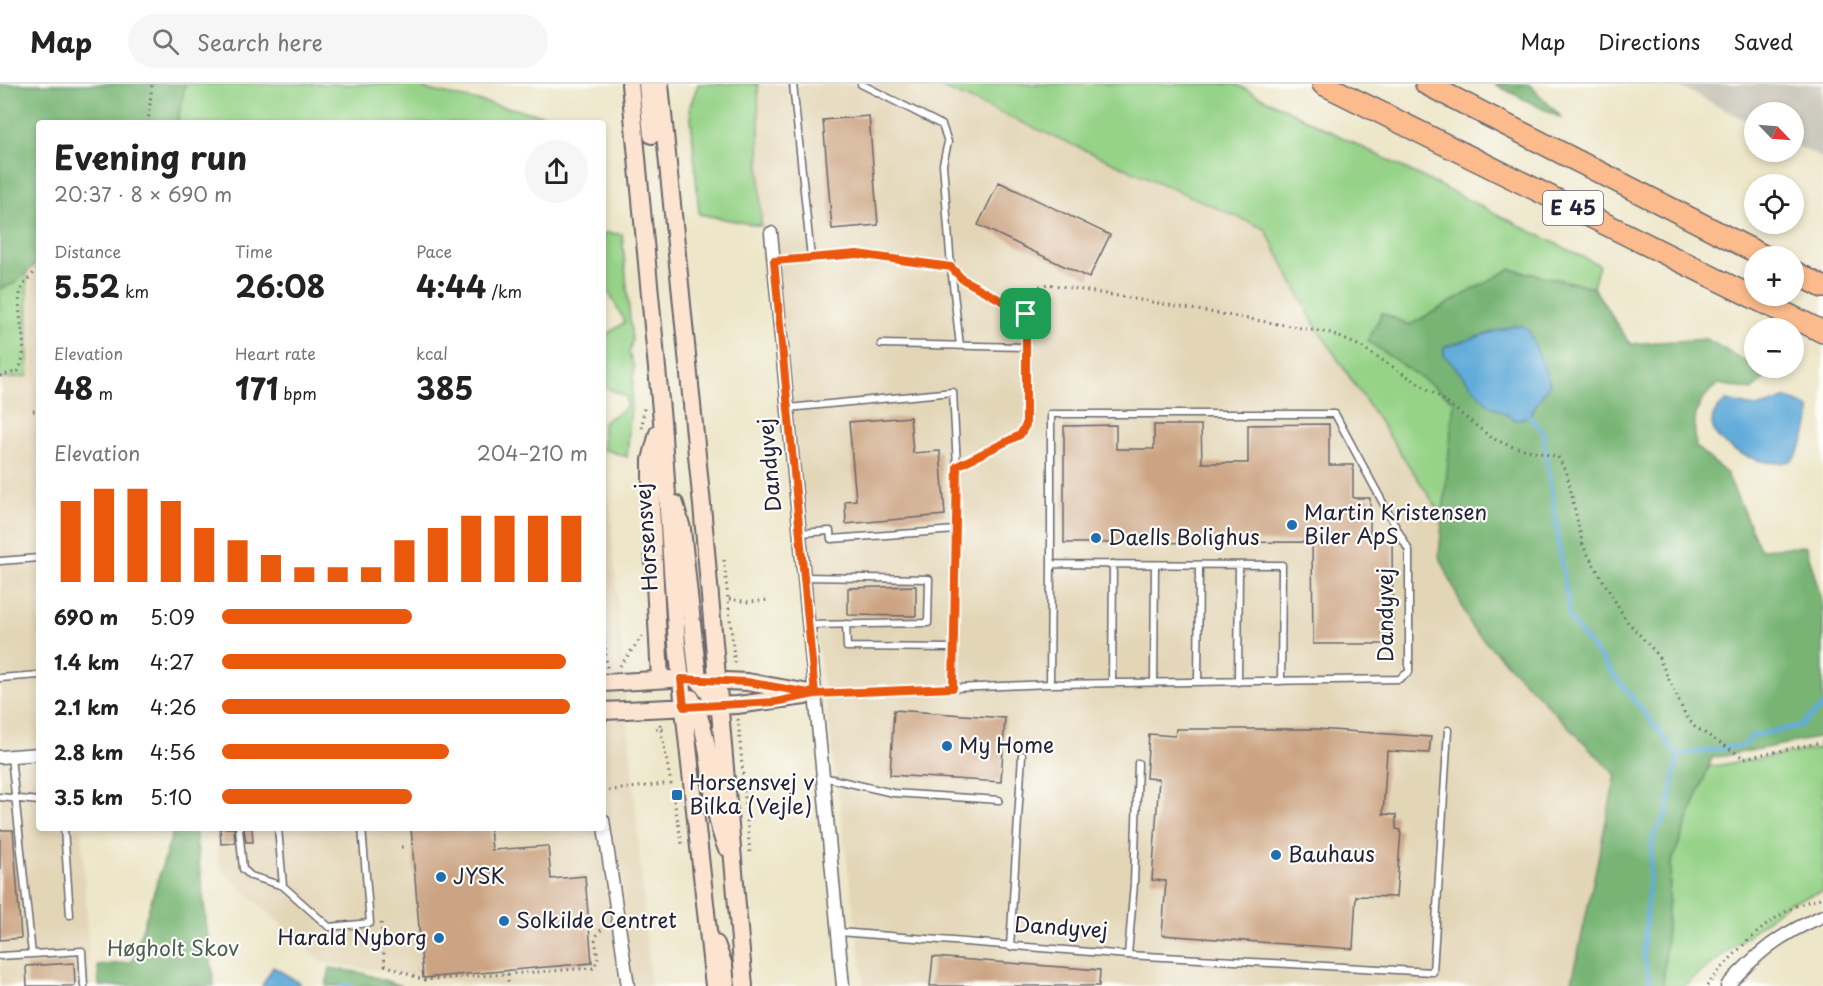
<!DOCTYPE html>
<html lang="en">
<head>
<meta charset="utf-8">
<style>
	body { margin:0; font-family:"Playpen Sans",sans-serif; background:#f6f6f6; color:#222; height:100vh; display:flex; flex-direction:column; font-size:22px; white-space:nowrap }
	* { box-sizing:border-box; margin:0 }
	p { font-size:20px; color:#767676 }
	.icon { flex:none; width:33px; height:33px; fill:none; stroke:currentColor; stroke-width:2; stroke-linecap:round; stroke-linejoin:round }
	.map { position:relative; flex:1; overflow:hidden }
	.panel { position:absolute; left:36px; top:36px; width:570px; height:711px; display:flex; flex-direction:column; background:#fff; border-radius:6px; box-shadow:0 3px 9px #0003 }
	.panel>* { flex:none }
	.needle { width:39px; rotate:115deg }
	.fabs { position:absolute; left:1744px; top:18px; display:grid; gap:12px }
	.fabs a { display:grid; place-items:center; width:60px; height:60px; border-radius:50%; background:#fff; box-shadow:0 3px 9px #0003; font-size:30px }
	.pin { position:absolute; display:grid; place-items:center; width:51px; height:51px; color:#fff; margin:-26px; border-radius:12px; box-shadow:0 3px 9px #0006 }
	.round { display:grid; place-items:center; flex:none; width:63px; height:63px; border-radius:32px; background:#f6f6f6 }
	.summary { display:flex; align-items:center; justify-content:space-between; height:102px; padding:0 18px }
	h1 { font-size:33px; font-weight:700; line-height:45px }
	.figures { display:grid; grid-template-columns:repeat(3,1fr); gap:9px; height:102px; padding:6px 18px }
	.figures div { display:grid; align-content:center }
	.figures b { font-size:30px; font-weight:700 }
	.figures small { font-size:16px; font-weight:400 }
	.figures p { font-size:16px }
	.chart { height:168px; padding:12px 18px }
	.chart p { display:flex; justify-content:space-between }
	.chart svg { width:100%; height:108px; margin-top:6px; stroke:#ea580c; stroke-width:6 }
	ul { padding:0 18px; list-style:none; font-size:20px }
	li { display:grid; grid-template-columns:96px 72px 1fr; align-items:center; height:45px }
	li i { height:15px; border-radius:8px; background:#ea580c }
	header { display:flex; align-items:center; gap:36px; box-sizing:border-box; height:84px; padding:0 30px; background:#fff; border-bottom:2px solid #e0e0e0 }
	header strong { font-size:28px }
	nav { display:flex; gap:33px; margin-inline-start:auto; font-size:21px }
	.search { width:420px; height:54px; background:#f6f6f6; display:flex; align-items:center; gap:15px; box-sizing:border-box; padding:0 21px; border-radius:33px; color:#767676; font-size:22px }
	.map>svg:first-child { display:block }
</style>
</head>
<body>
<header>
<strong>Map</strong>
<div class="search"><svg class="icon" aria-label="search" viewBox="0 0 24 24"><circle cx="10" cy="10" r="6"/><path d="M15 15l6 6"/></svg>Search here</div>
<nav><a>Map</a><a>Directions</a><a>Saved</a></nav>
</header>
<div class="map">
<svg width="1823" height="902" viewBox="0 0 1823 902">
	<rect width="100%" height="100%" fill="#fdfcf7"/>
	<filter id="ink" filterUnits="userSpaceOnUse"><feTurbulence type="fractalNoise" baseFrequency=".0167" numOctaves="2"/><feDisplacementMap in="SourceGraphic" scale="12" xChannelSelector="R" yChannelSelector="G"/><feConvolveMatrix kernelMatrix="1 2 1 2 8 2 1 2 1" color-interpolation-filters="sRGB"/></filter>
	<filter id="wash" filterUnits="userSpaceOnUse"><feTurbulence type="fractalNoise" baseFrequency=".008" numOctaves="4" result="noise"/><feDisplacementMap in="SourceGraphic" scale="24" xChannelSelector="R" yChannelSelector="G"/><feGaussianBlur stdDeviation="1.35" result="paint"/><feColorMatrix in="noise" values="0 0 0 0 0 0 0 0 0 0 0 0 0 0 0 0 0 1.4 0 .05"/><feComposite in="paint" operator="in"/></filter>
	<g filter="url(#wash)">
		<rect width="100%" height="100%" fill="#ede6c9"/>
		<path fill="#e3d6b7" d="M758,0H934L1266,145L1315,241L1444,434L1439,471L1472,544L1616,691L1571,902H864L761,142Z
			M39,177V744H82L90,902H0V205L15,199Z
			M603,348L651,902H493L323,879L218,783L216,744H603Z"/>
		<path fill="#c8c4b8" d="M1675,0H1823V75L1794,60V28H1755V41Z"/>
		<path fill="#96d388" stroke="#5c7a62" stroke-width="1.5" d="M185,0H415L428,6L578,39H177Z
			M698,0H758L761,142L699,130L690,22Z
			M934,0H1235L1599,181L1593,203L1510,185L1410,241L1382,229L1368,257L1454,317L1444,434L1315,241L1265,145Z
			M603,149L622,150L632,257L629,269L634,283L627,373L603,365V338L626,324V312L604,303L603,253L625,238L610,211L603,205Z
			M27,188L28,292L0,295V200Z
			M1823,664V807L1788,819L1684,902H1663L1671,780L1708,683Z"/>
		<path fill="#78b574" stroke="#4d6c58" stroke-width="1.5" d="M0,0H185L177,39H39V177L15,199L0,205Z
			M1494,0H1529L1563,35Z
			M1510,185L1593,203L1630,260L1706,255L1769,290L1752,306L1718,300C1695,318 1692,335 1696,363L1727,390L1760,465L1806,462L1823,521V653L1712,674L1671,780L1663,902H1571L1616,691L1472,544L1439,471L1454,317L1368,257L1382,229L1410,241Z
			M174,744L195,746L214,902H99L98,882L132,878Z
			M330,884L362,889L402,902H326Z"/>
		<path fill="#62acda" stroke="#42678a" stroke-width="1.5" d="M1513,242H1523L1529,247L1550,299L1529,332L1516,336L1488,320L1444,271V263Z
			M1787,314L1809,324C1812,336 1808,343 1804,355C1802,361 1798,370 1793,375C1772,391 1677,353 1726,317C1761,324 1752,327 1787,314Z
			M273,883L300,899L298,902H262Z"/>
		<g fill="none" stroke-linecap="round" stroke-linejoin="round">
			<path stroke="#62acda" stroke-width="4.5" d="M1529,332L1543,348L1570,536L1678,671L1667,730L1653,752L1643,871L1651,902
				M1678,671L1745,661L1752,652L1800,642L1823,622
				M342,902H351"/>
		</g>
		<g id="blocks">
			<path fill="#cca483" d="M869,32L878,141L832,145L823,36Z
				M999,98L1110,151L1089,194L978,141Z
				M910,333L913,369L940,367L945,431L846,440L845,417L856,416L849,338Z
				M1329,340V381H1353V414H1370V456H1392L1393,560H1313L1312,458L1064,459V342L1116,341V365H1154V341H1201L1202,379H1248V341Z
				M916,502V532L848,531V504Z
				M894,626L1005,634L1001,698L890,691Z
				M1176,645H1317L1431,653L1429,669L1387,667L1383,730L1396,731V745L1401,746L1396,813L1356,812L1353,865L1162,851L1166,797L1152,796L1159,695L1146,694L1149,650L1175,652Z
				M220,744H234L235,759L221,760Z
				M244,744H252L253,758H246Z
				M411,744H490L492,766L548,762L551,795L585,792L592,879L423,894Z
				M0,746H13L21,854L0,856Z
				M933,873L1100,886L1099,902H930Z
				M74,879L75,902H27L26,882Z"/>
		</g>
	</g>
	<g filter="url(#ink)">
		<use href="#blocks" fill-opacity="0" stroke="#69676d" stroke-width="1.5"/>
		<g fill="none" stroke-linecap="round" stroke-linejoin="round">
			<defs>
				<path id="lane" d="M793,0L811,174
					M774,177L857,170L951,183L943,80L948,58L942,41L861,0
					M951,183L960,262
					M881,260L1027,263
					M788,324L953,308L957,382L953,604
					M957,382L1020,351L1026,341L1027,246
					M800,449L830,447L831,455L956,446
					M0,477L39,474
					M804,493L929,495L928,539L809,541
					M846,540L847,563L954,564
					M0,594L39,591
					M1154,598L1155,481
					M1198,598L1199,481
					M1238,598L1239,481
					M1112,599L1113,480
					M1050,600L1051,480L1282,481L1281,597
					M815,610L1050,600L1399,595L1409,588V467L1335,330H1051V480
					M11,673L32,870
					M823,693L893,709L999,716
					M0,713L39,717
					M64,744L70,831
					M239,744L243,785L251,792L283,802
					M278,744L283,802L329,843L370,839L362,744
					M839,848L1128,871L1433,888L1448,646
					M1010,863L1022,671
					M1128,871L1134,799L1138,679
					M0,872L82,867L84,902"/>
				<path id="street" d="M771,149L843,902
					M0,673L39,670
					M603,736L628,902
					M1727,902C1758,868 1780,850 1823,832"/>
				<path id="secondary" d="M630,0L662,337L677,560L714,902
					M647,0L652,51
					M660,0L702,421L744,902
					M658,349L651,376V423L660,595
					M675,420L682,445L698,595L717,620
					M706,596L747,598L815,610
					M603,599L671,595
					M691,614C716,660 706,714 726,763
					M603,627L737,621L805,612
					M716,860L724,882L726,902"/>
				<path id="highway" d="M1323,0L1823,248
					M1426,0L1764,172
					M1794,188L1823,203"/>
			</defs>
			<use href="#lane" stroke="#69676d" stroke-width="9"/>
			<use href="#street" stroke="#69676d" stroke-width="15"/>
			<use href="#secondary" stroke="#69676d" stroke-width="20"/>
			<use href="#highway" stroke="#69676d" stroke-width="24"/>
			<path stroke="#69676d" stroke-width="3" stroke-dasharray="1.5 4.5" stroke-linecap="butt" d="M148,39L152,0
				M962,195L1026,230
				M1027,238L1025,221L1034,204L1048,200L1330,249L1360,262L1438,312L1492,354L1510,362L1558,373L1567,390L1583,462L1626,536L1657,570L1686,632L1695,643L1744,674L1823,658
				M0,292L18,287C32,263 14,232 21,206C24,198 33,190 39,184
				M33,327L39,326
				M642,344L644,324
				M37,378L39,377
				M724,476L735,583
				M729,515L749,518L769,516
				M603,540L607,584
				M620,582L643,551
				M738,635L750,769
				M660,640L682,760
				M656,645H667
				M603,707L665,700
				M401,763H407
				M381,839L385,881L423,896L593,884L598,876L595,854L605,841
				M508,890V902
				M1707,902C1730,873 1759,842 1792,824C1801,819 1813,817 1823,813"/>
			<use href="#lane" stroke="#fff" stroke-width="6"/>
			<use href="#street" stroke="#fff" stroke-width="12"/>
			<use href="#secondary" stroke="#fde4d1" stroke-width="16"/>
			<use href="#highway" stroke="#fbbb8c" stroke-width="21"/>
		</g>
	</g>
	<g fill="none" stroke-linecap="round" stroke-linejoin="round" filter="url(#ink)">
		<defs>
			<path id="route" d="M1026,230V341L1020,351L957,382L953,604L815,610L775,618L684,623L681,595L747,598L815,610L774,177L857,170L951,183L962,195L1026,230"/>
		</defs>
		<use href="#route" stroke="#fff" stroke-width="12"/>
		<use href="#route" stroke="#ea580c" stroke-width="8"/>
	</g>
	<g fill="#1f6fb2" stroke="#fdfcf7" stroke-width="2">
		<circle cx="1292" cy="441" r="6"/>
		<circle cx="1096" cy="454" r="6"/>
		<circle cx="947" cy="662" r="6"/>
		<rect x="671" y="705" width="12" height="12" rx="3"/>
		<circle cx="1276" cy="771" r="6"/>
		<circle cx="441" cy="793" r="6"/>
		<circle cx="504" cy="837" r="6"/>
		<circle cx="439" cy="854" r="6"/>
	</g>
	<g text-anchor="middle" stroke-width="4.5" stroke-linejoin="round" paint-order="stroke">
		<rect fill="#fdfcf7" stroke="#646373" stroke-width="1.5" x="1543" y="107" width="60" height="34" rx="4.5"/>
		<g font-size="20" font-weight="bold" fill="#22223b">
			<text x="1573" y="131">E 45</text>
		</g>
		<g font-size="21" fill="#22223b" stroke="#fdfcf7">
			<text transform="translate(770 381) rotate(-95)" y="7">Dandyvej</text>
			<text transform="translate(647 453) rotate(-94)" y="7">Horsensvej</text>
			<text transform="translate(1386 531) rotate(-90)" y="7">Dandyvej</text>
			<text transform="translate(1061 844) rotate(4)" y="7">Dandyvej</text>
		</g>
		<g font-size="21" fill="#22223b" stroke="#fdfcf7" text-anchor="start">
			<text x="1304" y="436">Martin Kristensen<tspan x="1304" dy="24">Biler ApS</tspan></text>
			<text x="1108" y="461">Daells Bolighus</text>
			<text x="959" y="669">My Home</text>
			<text x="689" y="706">Horsensvej v<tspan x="689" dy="24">Bilka (Vejle)</tspan></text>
			<text x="1288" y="778">Bauhaus</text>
			<text x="453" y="800">JYSK</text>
			<text x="516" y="844">Solkilde Centret</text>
			<text x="427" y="861" text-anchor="end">Harald Nyborg</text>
		</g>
		<g font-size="21" fill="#4b6056" stroke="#fdfcf7">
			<text x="173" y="872">Høgholt Skov</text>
		</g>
	</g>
</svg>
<div class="fabs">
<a><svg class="needle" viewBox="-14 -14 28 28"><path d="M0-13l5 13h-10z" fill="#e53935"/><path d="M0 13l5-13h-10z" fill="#767676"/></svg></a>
<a><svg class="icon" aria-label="locate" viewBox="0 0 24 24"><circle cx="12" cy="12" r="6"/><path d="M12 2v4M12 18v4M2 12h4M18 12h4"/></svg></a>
<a>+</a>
<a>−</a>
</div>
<div class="pin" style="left:1026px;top:230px;background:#1e9e55"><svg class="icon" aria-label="arrive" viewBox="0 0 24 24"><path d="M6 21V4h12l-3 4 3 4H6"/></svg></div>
<section class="panel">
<div class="summary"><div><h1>Evening run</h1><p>20:37 · 8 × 690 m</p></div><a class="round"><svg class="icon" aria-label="share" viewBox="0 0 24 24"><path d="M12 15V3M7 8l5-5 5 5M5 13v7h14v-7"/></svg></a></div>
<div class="figures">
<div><p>Distance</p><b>5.52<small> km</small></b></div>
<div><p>Time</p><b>26:08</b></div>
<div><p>Pace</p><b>4:44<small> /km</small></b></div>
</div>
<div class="figures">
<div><p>Elevation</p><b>48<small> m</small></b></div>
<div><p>Heart rate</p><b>171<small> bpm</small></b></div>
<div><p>kcal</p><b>385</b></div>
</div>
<div class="chart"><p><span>Elevation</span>204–210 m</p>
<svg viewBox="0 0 160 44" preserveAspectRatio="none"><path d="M5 44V11M15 44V6M25 44V6M35 44V11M45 44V22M55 44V27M65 44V33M75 44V38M85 44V38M95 44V38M105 44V27M115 44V22M125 44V17M135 44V17M145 44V17M155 44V17"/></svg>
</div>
<ul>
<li><b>690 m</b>5:09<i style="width:52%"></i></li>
<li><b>1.4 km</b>4:27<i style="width:94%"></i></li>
<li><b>2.1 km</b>4:26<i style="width:95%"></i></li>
<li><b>2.8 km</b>4:56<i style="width:62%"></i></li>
<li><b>3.5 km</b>5:10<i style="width:52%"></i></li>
</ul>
</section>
</div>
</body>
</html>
